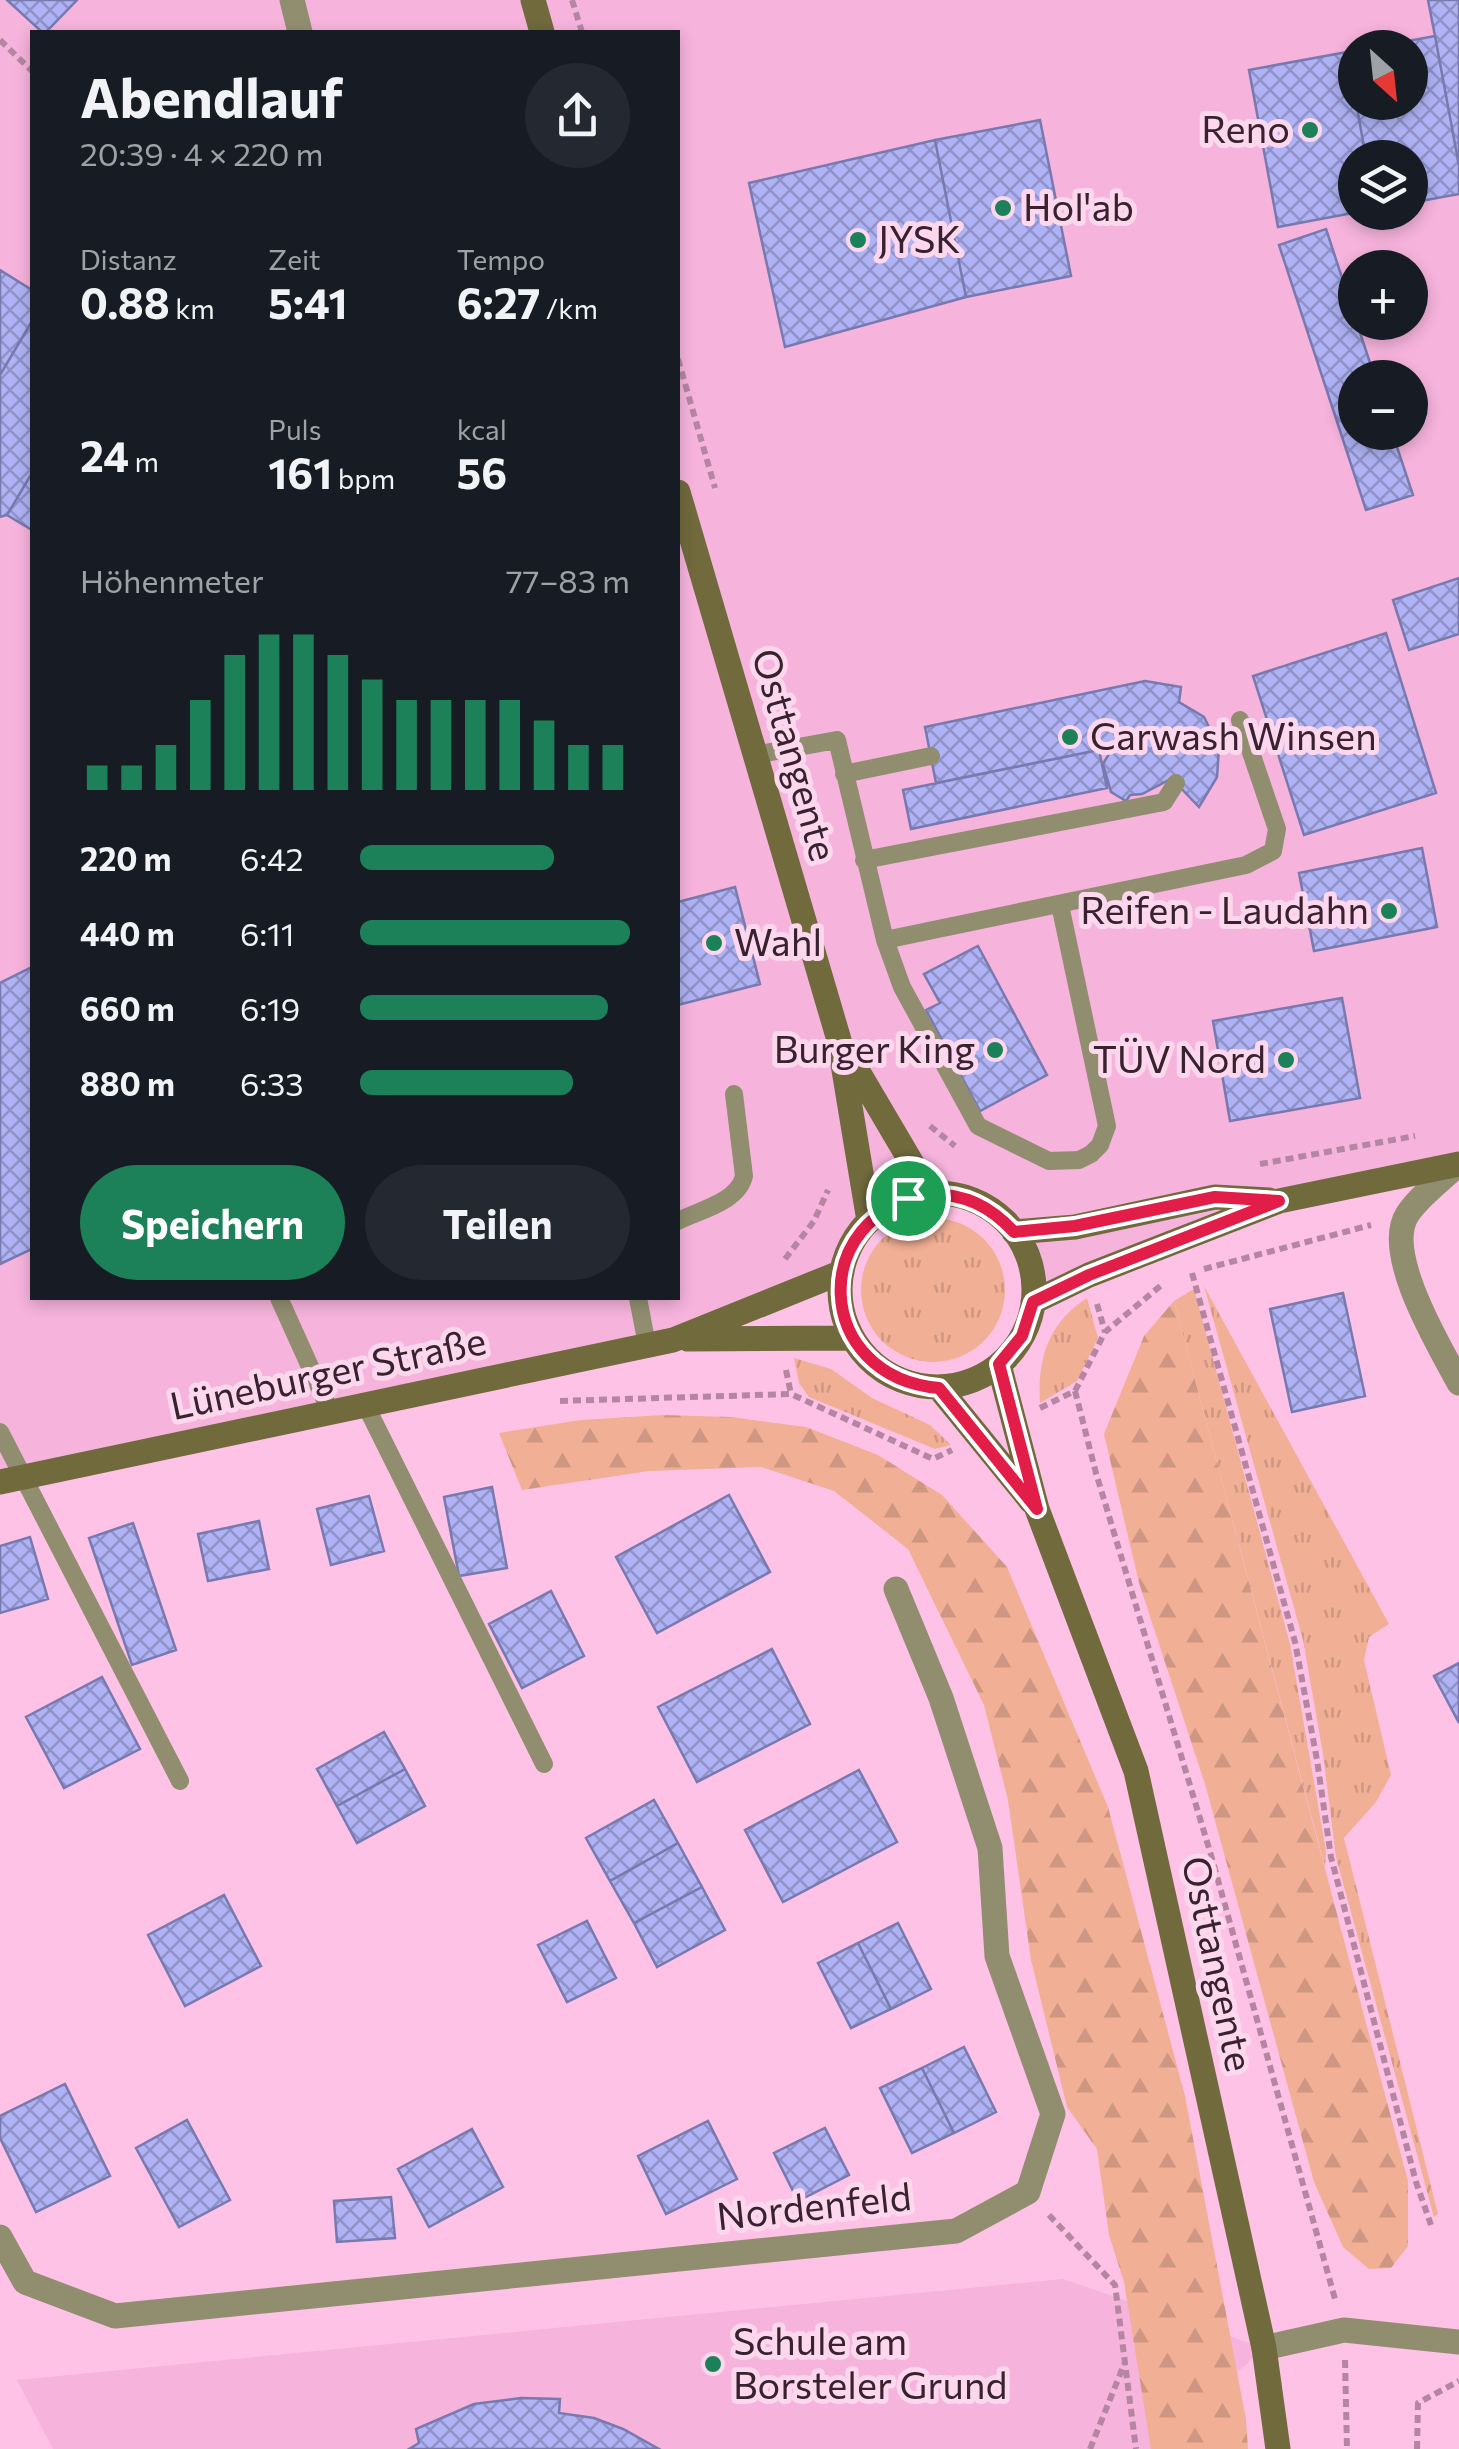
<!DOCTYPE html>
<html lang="de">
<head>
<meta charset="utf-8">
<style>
	body { margin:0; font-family:Commissioner,sans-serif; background:#242831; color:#f1f3f6; height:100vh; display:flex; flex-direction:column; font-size:38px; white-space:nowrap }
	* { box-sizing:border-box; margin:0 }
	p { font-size:32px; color:#9ea1a6 }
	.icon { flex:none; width:55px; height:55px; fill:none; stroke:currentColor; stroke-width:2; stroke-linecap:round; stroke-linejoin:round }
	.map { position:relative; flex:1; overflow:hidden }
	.panel { position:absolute; left:30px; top:30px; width:650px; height:1270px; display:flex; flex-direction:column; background:#171b24; border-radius:0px; box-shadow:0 5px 15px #0003 }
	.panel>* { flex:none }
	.needle { width:65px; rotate:153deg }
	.tools { position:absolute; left:1338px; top:30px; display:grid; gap:20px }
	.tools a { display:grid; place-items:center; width:90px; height:90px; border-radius:50%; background:#171b24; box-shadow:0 5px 15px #0003; font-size:50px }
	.pin { position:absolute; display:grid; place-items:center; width:85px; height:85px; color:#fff; margin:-42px; border:5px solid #fff; border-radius:50%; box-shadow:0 2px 10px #0007 }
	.round { display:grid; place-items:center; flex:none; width:105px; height:105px; border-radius:52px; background:#242831 }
	.headline { display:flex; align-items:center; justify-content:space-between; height:170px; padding:0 50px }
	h1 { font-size:55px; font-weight:700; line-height:75px }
	.figures { display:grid; grid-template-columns:repeat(3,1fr); gap:15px; height:170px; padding:10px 50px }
	.figures div { display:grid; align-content:center }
	.figures b { font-size:42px; font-weight:700 }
	.figures small { font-size:28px; font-weight:400 }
	.figures p { font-size:28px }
	.chart { height:280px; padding:20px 50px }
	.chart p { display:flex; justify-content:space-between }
	.chart svg { width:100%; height:180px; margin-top:10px; stroke:#1c8059; stroke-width:6 }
	.primary-button { display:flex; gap:20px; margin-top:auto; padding:20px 50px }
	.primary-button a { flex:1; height:115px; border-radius:60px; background:#1c8059; color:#fff; font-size:40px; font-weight:700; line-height:115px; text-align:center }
	.primary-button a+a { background:#242831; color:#f1f3f6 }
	ul { padding:0 50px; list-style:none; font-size:32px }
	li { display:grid; grid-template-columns:160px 120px 1fr; align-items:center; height:75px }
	li i { height:25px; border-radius:12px; background:#1c8059 }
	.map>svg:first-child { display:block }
</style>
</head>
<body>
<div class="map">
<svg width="1459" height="2449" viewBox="0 0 1459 2449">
	<defs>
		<pattern id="grass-tufts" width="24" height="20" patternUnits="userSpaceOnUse" patternTransform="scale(2.5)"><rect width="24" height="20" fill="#f1af95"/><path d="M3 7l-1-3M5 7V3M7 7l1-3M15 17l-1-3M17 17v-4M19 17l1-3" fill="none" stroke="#cf9681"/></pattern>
		<pattern id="forest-firs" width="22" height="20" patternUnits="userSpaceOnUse" patternTransform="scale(2.5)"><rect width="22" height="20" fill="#f1af95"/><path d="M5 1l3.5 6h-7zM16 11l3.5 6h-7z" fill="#cf9681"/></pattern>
		<pattern id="building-cross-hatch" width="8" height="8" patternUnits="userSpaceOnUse" patternTransform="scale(2.5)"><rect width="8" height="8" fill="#afb3f5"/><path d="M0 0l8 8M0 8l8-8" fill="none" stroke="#8f91c7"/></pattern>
	</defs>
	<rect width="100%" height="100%" fill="#fec2e6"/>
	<path fill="#f6b3dc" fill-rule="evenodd" d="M0,0H1459V1165L1279,1201L1035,1302L1032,1264L1026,1247L1003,1217L968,1197L929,1191L886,1206L868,1220L846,1253L841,1271L673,1340L0,1482ZM32,32H678V1298H32ZM1355,48H1410V102H1355ZM1355,158H1410V212H1355ZM1355,268H1410V322H1355ZM1355,378H1410V432H1355Z
		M1063,2279L1264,2348L1153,2449H53L17,2380Z"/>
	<path fill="url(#grass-tufts)" d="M861 1290a72 72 0 1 1 144 0a72 72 0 1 1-144 0Z
		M1204,1286L1389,1624L1369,1637L1364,1660L1391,1775L1376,1802L1344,1838L1438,2214L1434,2217L1336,1857L1323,1754L1303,1640Z
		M1194,1289L1290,1644L1326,1851L1325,1867L1174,1301Z
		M1087,1298L1098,1338L1077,1381L1040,1403C1037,1359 1049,1322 1087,1298Z
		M794,1358L831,1369L872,1398L930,1425L951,1445L935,1449L809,1397L799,1383Z"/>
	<path fill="url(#forest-firs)" d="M1174,1301L1408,2181V2246L1391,2268L1369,2269L1343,2247L1314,2182L1205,1784L1139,1583L1104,1434L1144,1336Z
		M663,1415L731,1417L806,1427L878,1455L942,1495L1007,1567L1108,1807L1185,2096L1246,2419L1248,2449H1151L1124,2282L1109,2235L1097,2149L1067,2107L1031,1960L1008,1800L984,1705L908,1549L834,1491L761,1467L649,1471L522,1490L499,1433L581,1420Z"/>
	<path fill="url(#building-cross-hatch)" stroke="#7779af" stroke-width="2.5" d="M7,0H77L46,32H42Z
		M1428,0H1459V166L1435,36Z
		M1435,36L1459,166V194L1410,203V158H1366L1356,102H1410V48H1371Z
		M1347,52L1366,158H1355V212H1358L1278,227L1249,70Z
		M1040,120L1071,276L966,297L935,140Z
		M935,140L966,297L785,347L749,183Z
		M1326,229L1375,378H1355V432H1392L1413,495L1366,510L1279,245Z
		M0,270L32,290V321L0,375Z
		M32,321V473L7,515L0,517V375Z
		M32,473V530L7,515Z
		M1459,578V634L1409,650L1393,600Z
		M1386,633L1436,793L1304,835L1253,676Z
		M1145,681L1181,687L1179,702L1204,717L1219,748L1217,777L1199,807L1176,783L1169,780L1142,794L1130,795L1126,801L1111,792L1103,764L1113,747L936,783L925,727Z
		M1099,750L1107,788L911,829L903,790Z
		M1422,848L1437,927L1314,951L1299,873Z
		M735,887L760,984L678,1005V902Z
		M978,946L1047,1075L980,1111L926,1010L940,1003L924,974Z
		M32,967V1249L0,1264V983Z
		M1342,998L1360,1098L1230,1121L1213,1021Z
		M1343,1293L1365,1396L1292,1412L1270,1309Z
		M492,1487L507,1568L459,1576L444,1497Z
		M729,1495L770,1572L657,1633L616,1557Z
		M369,1496L384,1551L331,1565L317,1509Z
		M259,1521L269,1569L208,1581L198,1534Z
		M133,1523L176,1650L132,1665L89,1538Z
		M30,1537L48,1599L0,1613V1546Z
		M551,1591L584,1656L522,1688L489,1624Z
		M772,1649L810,1724L697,1782L658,1707Z
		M1459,1663V1723L1434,1676Z
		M102,1677L140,1749L64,1788L26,1717Z
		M384,1732L405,1769L337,1806L317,1769Z
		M405,1769L425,1806L357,1843L337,1806Z
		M859,1770L897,1842L783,1902L745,1830Z
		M654,1800L678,1843L610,1881L586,1838Z
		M678,1843L702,1887L634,1923L610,1881Z
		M702,1887L725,1930L657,1967L634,1923Z
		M224,1895L261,1966L185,2006L148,1935Z
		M587,1921L616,1978L567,2002L538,1945Z
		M898,1923L931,1989L891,2009L858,1943Z
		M858,1943L891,2009L851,2028L818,1963Z
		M964,2047L996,2112L954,2133L922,2068Z
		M922,2068L954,2133L912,2153L880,2088Z
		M65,2084L110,2176L36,2212L0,2138V2116Z
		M187,2120L230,2200L179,2227L136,2148Z
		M708,2121L737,2179L666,2214L638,2156Z
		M825,2128L849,2175L798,2201L774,2153Z
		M472,2129L503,2187L429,2227L398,2169Z
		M391,2197L395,2238L337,2242L334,2201Z
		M521,2398L560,2399L559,2413L594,2418L623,2429L659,2449H409L419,2443L416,2429L474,2404Z"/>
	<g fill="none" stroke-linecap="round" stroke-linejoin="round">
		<path stroke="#b486a2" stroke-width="6" stroke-dasharray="8 5" stroke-linecap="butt" d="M572,0L582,32
			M0,40L32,71
			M678,359L715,488
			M930,1126L955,1146
			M1260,1164L1415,1136
			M785,1259L814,1221L828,1190
			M1204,1269L1371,1225
			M1192,1273L1295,1642L1317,1760L1331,1857L1416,2182L1431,2225
			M1097,1304L1105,1332
			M786,1370L791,1394
			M1075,1391L1096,1473L1211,1855L1335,2299
			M560,1401L791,1394L933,1459L952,1450
			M1040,1408L1075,1391L1105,1332L1164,1283
			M1049,2215L1115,2285L1136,2449
			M1345,2360L1347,2449
			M1090,2449L1125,2362
			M1417,2449L1418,2403L1459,2381"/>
		<path stroke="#918e70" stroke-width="18" d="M755,755L837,740L885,940L902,987L978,1126L1049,1161L1079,1160L1091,1154L1100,1145L1107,1126L1060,905
			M844,774L931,756
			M864,860L1164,802L1176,783
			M885,940L1246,865L1273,851L1277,829L1240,720
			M678,1221C700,1210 738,1202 744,1176L734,1094
			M279,1298L330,1411
			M638,1298L647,1345
			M365,1404L544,1764
			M0,1432L180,1781"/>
		<path stroke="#918e70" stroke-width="25" d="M292,0L300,32
			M1457,1165C1442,1180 1418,1197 1407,1215C1383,1254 1440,1347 1459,1383
			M0,2237L25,2282L115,2316L956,2231L1028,2192L1053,2114L997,1956L990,1848L941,1698L896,1589
			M1264,2348L1344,2330L1459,2342"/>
		<path stroke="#706a3d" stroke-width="25" d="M533,0L542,32
			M678,492L839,1040L869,1221
			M847,1053L930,1194
			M840 1290a97 97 0 1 1 194 0a97 97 0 1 1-194 0Z
			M1014,1232L1075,1227L1215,1197L1269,1200
			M1033,1302L1089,1275L1279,1201L1459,1164
			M688,1339L852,1338
			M999,1365L1037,1509L1136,1771L1264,2348L1278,2449
			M939,1388L1031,1501
			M0,1482L673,1340L842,1272"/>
	</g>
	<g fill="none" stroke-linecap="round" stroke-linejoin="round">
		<defs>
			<path id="route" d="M930,1194C965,1194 990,1206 1014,1232L1075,1226L1215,1197L1279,1201L1089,1275L1033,1302L1022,1336L999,1364L1037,1509L939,1388C813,1377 806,1215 930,1194Z"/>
		</defs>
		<use href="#route" stroke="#fff" stroke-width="20"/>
		<use href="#route" stroke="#e11d48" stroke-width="12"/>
	</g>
	<g fill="#1c8059" stroke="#fcd7ed" stroke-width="4">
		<circle cx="1310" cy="130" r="10"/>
		<circle cx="1003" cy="208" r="10"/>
		<circle cx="858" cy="240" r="10"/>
		<circle cx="1070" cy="737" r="10"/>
		<circle cx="1389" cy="911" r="10"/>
		<circle cx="714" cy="943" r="10"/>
		<circle cx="995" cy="1050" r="10"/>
		<circle cx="1286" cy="1060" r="10"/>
		<circle cx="713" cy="2364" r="10"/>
	</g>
	<g text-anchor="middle" stroke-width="10" stroke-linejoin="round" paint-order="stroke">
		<g font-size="38" fill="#392230" stroke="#fcd7ed" text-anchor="start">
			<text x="1290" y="143" text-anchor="end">Reno</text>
			<text x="1023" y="221">Hol'ab</text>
			<text x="878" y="253">JYSK</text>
			<text x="1090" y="750">Carwash Winsen</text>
			<text x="1369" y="924" text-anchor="end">Reifen - Laudahn</text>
			<text x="734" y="956">Wahl</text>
			<text x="975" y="1063" text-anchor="end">Burger King</text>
			<text x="1266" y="1073" text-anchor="end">TÜV Nord</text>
			<text x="733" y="2355">Schule am<tspan x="733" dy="44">Borsteler Grund</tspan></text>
		</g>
		<g font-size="38" fill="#392230" stroke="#fcd7ed">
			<text transform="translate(794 755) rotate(74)" y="13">Osttangente</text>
			<text transform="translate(328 1374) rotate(-12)" y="13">Lüneburger Straße</text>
			<text transform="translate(1217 1964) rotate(78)" y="13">Osttangente</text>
			<text transform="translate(814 2207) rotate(-6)" y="13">Nordenfeld</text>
		</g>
	</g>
</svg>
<div class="tools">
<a><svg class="needle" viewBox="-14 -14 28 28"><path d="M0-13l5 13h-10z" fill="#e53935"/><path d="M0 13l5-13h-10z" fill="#9ea1a6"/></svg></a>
<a><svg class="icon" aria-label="layers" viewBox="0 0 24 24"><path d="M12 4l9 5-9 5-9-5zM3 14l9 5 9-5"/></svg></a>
<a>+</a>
<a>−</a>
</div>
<div class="pin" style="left:908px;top:1198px;background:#1e9e55"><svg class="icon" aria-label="arrive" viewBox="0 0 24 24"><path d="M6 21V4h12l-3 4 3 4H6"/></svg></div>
<section class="panel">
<div class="headline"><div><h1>Abendlauf</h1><p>20:39 · 4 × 220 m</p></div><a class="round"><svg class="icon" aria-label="share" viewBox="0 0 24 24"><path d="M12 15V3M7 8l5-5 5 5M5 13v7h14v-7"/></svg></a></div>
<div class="figures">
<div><p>Distanz</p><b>0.88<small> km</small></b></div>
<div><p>Zeit</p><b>5:41</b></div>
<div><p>Tempo</p><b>6:27<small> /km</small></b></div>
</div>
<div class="figures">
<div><b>24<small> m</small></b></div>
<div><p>Puls</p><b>161<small> bpm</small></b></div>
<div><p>kcal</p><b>56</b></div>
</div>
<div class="chart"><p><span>Höhenmeter</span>77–83 m</p>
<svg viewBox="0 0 160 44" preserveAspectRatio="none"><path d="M5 44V38M15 44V38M25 44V33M35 44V22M45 44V11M55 44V6M65 44V6M75 44V11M85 44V17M95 44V22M105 44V22M115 44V22M125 44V22M135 44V27M145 44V33M155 44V33"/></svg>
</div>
<ul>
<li><b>220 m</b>6:42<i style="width:72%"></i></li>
<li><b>440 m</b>6:11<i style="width:100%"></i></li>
<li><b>660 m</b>6:19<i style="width:92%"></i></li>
<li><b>880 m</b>6:33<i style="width:79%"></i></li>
</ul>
<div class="primary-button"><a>Speichern</a><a>Teilen</a></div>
</section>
</div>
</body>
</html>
